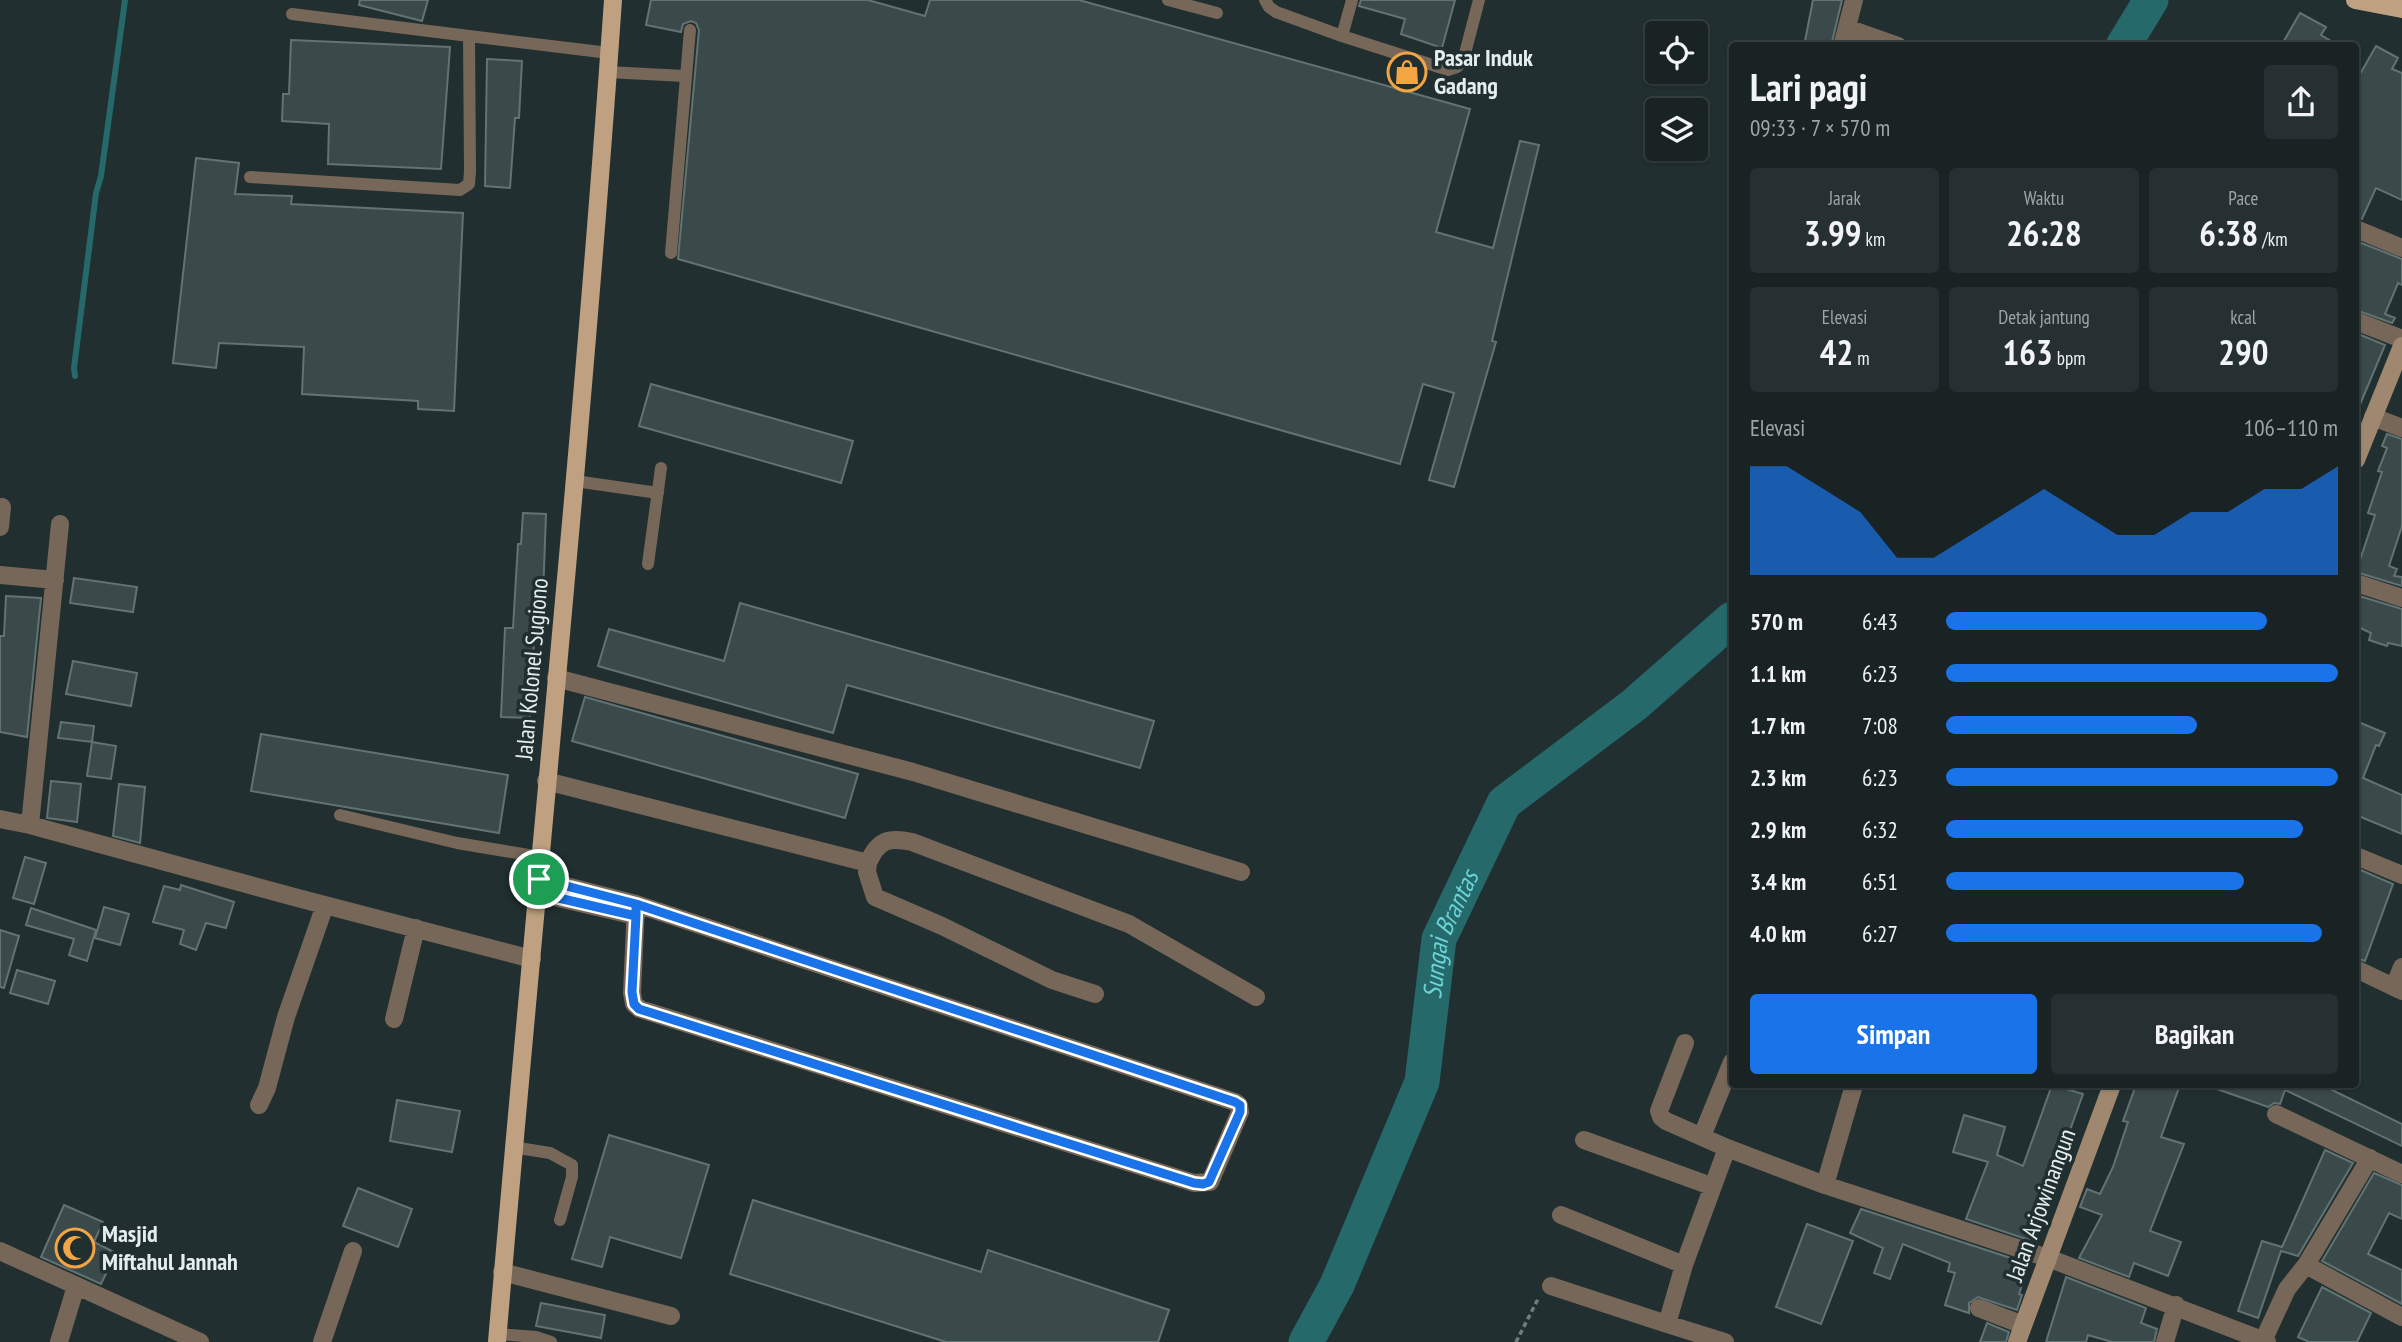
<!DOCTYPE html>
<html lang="id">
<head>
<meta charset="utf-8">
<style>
	body { margin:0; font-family:"PT Sans Narrow",sans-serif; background:#262f31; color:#f1f3f6; height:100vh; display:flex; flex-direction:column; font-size:26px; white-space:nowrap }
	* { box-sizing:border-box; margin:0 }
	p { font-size:23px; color:#9fa4a6 }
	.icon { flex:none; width:38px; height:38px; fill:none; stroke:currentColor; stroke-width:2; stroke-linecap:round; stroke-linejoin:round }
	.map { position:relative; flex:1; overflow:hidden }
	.panel { position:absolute; left:1729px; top:42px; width:630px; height:1046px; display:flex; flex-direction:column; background:#192324; border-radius:7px; box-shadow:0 2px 5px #0004,0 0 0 2px #374041 }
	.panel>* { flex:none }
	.controls { position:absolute; left:1645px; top:21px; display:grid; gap:14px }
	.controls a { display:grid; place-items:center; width:63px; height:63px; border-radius:7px; background:#192324; box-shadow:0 2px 5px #0004,0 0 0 2px #374041; font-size:35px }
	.pin { position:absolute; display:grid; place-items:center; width:60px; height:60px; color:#fff; margin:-30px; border:4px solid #fff; border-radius:50%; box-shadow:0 2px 7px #0007 }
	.round { display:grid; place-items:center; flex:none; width:74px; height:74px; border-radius:7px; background:#262f31 }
	.head { display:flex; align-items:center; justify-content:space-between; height:119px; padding:0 21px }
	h1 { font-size:38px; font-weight:600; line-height:52px }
	.stats { display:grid; grid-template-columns:repeat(3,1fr); gap:10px; height:119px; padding:7px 21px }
	.stats div { display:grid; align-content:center; border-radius:7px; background:#262f31; text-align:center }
	.stats b { font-size:35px; font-weight:600 }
	.stats small { font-size:19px; font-weight:400 }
	.stats p { font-size:19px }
	.chart { height:196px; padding:14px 21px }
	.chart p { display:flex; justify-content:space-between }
	.chart svg { width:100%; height:126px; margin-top:7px; fill:#1a73e8; opacity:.7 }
	.button { display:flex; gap:14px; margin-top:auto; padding:14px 21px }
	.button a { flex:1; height:80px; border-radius:7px; background:#1a73e8; color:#fff; font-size:28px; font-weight:600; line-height:80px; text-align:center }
	.button a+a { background:#262f31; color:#f1f3f6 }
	ul { padding:0 21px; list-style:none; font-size:23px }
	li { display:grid; grid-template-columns:112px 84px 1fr; align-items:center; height:52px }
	li i { height:18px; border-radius:9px; background:#1a73e8 }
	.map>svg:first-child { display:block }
</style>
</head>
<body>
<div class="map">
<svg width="2402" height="1342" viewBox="0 0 2402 1342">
	<rect width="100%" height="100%" fill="#212f30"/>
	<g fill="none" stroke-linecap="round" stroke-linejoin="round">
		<path stroke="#25696b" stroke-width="6" d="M75,376L74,368L96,193L101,176L125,0"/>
		<g stroke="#25696b" stroke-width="35">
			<path d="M2123,46L2151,0"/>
			<path id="s1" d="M1306,1342L1337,1285L1422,1082L1439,939L1504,803L1634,705L1732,619"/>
		</g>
	</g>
	<path fill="#3a4949" stroke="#627373" stroke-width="2" d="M360,0H428L422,21L359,5Z
		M651,0H868L925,16L930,0H1079L1470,109L1436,232L1493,248L1520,141L1539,145L1492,341L1496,342L1454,487L1429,480L1454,393L1423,384L1400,464L678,259L699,30L696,23L691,21L683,24L681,32L646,25Z
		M1361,0H1455L1442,48L1401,34L1405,19L1359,6Z
		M1813,0H1842L1831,46L1805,41Z
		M2300,13L2326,27L2321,35L2339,46H2281Z
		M291,40L450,47L441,169L328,164L329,124L282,121L283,94H289Z
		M2376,46L2398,58L2392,69L2402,73V200L2376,188L2362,219L2356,218V81Z
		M487,59L522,61L519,118H515L510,188L485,186Z
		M196,158L239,163L235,194L292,196L291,204L463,213L454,411L418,409V401L302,394L304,347L219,343L216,368L173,363Z
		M2356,241L2402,259V285L2398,283L2385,314L2395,318L2392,323L2356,310Z
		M2356,333L2385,345L2356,414Z
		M651,384L853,441L841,483L639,426Z
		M2387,434L2402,439V526L2389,566L2397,569L2394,576L2402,577V586L2356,572L2375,515L2368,513L2382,472L2378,471L2387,448L2382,446Z
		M523,513L546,514L542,623H535L530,718L501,717L505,628H513L518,544H521Z
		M74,578L137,587L133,612L70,603Z
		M2356,595L2402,609V646L2388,643L2387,646L2369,640L2371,633L2356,626Z
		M6,596L41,598L27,737L0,732V636H4Z
		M740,603L1154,721L1140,768L847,685L833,733L598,666L609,629L724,661Z
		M73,661L137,673L131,706L66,694Z
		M585,697L858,774L845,818L572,741Z
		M2356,721L2385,733L2379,746L2376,745L2363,778L2402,795V834L2356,815Z
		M61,722L94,726L92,742L58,738Z
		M261,734L508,775L499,833L251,791Z
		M92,742L116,746L111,779L87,776Z
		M51,781L81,784L77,822L47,818Z
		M119,784L145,787L140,843L113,836Z
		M25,857L46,863L34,904L13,898Z
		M2356,868L2393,884L2365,961L2356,958Z
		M181,885L234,902L226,928L206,923L196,950L180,944L184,930L153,922L164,886L180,890Z
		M104,907L129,914L120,945L95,938Z
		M31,908L96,930L87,961L69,955L74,939L26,925Z
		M0,930L19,936L4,988L0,987Z
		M17,970L55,981L48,1004L10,993Z
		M2052,1085L2083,1094L2056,1169H2054L2038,1209H2039L2029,1240L1966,1219L1988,1162L1953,1152L1964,1115L2005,1127L1997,1155L2023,1166Z
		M2136,1085H2180L2161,1137L2184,1144L2150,1231L2181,1242L2168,1276L2134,1263L2129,1277L2079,1258L2102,1215L2080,1207L2087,1189L2100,1194L2113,1167L2128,1122L2123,1121Z
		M2211,1085H2322L2402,1124V1146L2285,1090L2280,1104L2274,1103L2268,1107L2211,1087Z
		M397,1100L460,1111L452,1152L390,1141Z
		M609,1135L709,1165L681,1258L610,1237L602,1267L572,1259Z
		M2325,1150L2353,1163L2298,1256L2281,1251L2258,1318L2238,1311L2262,1241L2282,1247Z
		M2374,1173L2402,1185V1219L2389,1213L2368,1254L2402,1270V1304L2322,1261Z
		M358,1188L412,1209L398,1247L343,1226Z
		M753,1200L981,1272L988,1250L1169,1310L1158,1342H946L730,1274Z
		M64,1205L103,1222L94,1242L116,1253L101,1284L41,1257Z
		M1861,1209L2029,1264L2019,1294L2022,1295L2017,1310L1978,1297L1969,1303V1313L1945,1305L1955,1273L1948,1271L1950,1263L1903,1244L1890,1279L1874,1273L1883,1248L1850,1233Z
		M1807,1224L1853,1241L1821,1324L1776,1307Z
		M2066,1277L2146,1308L2141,1323L2157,1329L2154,1342H2112L2088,1335L2086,1342H2046Z
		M2322,1287L2371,1313L2357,1342H2309L2298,1337Z
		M541,1303L605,1315L601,1338L536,1326Z
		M1987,1323L2009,1332L2006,1342H1980Z"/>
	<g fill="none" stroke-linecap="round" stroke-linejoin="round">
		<path stroke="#717d7d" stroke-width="3.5" stroke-dasharray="5 3.5" stroke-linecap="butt" d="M1516,1342L1539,1297"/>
		<path stroke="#766758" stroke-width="12" d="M1168,0L1217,13
			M1265,0L1269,7L1276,12L1342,36L1352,0
			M292,14L469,36
			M1342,36L1448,70L1457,67L1463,61L1479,0
			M607,72L685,76
			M250,177L460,190L469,184L470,171L469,36L609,53
			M671,253L690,30
			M575,481L658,493
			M648,564L661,468
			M340,815L457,843L541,857
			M512,1147L550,1153L572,1165V1177L560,1220
			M498,1334L536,1337L551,1342"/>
		<path stroke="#766758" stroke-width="18" d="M1847,28L1898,46
			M1842,46L1854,0
			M2356,229L2402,248
			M2356,321L2402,339
			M2373,417L2402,428
			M0,527L2,507
			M0,575L55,580
			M2356,583L2402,598
			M556,678L913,772L1241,872
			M546,781L868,863C878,840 888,837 912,842L1129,924L1256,997
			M0,819L30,825L294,897L532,959
			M30,825L60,524
			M2356,856L2402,875
			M868,863L867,872L875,897L942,926L1052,980L1095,994
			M539,879L636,904L1235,1102L1239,1105L1240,1112L1210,1182L1194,1183L640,1009L634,1004L632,993L636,904
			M537,893L636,916
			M2356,969L2402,991
			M2394,987L2402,967
			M394,1019L416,928
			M1685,1043L1659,1111L1661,1117L1666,1121L1727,1148L1825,1185L2048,1258L2267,1342
			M259,1105L267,1088L286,1017L325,905
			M2276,1114L2402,1174
			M1702,1136L1732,1062
			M1584,1140L1711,1186
			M1825,1185L1854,1085
			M1561,1215L1684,1265
			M0,1251L200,1342
			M2306,1265L2402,1317
			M502,1272L671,1316
			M1551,1286L1667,1324
			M1979,1308L2023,1325
			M2263,1341L2287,1289L2306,1265L2370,1158
			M59,1342L76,1286
			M322,1342L353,1251
			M1725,1342L1667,1324L1684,1265L1727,1148
			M2165,1342L2176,1305"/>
		<path stroke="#9f886f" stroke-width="18" d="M2356,460L2402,346
			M2017,1342L2112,1085"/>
		<path stroke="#bfa181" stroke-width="18" d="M2355,0L2402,9
			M497,1342C535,895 582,448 613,0"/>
	</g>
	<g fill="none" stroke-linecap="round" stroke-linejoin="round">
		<defs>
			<path id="route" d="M539,879L537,893L636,916V904L1235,1102L1240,1105V1112L1209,1182L1203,1184L1194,1183L639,1009L634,1004L632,992L636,916V904L539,879"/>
		</defs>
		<use href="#route" stroke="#fff" stroke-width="14"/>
		<use href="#route" stroke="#1a73e8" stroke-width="9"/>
	</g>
	<defs>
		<symbol id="shop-ring" viewBox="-11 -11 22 22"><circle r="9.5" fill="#212f30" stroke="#f3a443" stroke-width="1.5"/><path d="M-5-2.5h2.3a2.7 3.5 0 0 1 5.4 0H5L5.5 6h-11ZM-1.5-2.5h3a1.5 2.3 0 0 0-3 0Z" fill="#f3a443"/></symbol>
		<symbol id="mosque-ring" viewBox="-11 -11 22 22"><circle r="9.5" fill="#212f30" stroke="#f3a443" stroke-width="1.5"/><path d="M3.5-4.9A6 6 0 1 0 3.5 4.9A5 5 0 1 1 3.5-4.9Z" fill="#f3a443"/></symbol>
	</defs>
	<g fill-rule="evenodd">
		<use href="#shop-ring" x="1385" y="50" width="44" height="44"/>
		<use href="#mosque-ring" x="53" y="1226" width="44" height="44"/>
	</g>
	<g text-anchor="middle" stroke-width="7" stroke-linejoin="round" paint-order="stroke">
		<g font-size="24" font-weight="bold" fill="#e5eeee" stroke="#212f30" text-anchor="start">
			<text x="1434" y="66">Pasar Induk<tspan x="1434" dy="28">Gadang</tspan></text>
			<text x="102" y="1242">Masjid<tspan x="102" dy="28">Miftahul Jannah</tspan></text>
		</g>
		<g font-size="24" fill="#e5eeee" stroke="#212f30">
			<text transform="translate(532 669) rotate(-85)" y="8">Jalan Kolonel Sugiono</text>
			<text transform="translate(2041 1205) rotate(-70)" y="8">Jalan Arjowinangun</text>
		</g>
		<g font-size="26" font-style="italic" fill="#6bd3d6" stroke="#212f30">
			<text dy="9" stroke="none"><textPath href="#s1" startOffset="436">Sungai Brantas</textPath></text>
		</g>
	</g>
</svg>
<div class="controls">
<a><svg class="icon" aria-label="locate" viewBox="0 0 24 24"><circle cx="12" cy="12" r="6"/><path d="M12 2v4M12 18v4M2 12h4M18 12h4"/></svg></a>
<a><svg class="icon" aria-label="layers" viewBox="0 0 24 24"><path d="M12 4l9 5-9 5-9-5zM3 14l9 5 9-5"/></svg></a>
</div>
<div class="pin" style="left:539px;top:879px;background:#1e9e55"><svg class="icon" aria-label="arrive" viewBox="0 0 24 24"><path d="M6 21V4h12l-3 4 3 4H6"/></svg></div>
<section class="panel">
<div class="head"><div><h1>Lari pagi</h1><p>09:33 · 7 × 570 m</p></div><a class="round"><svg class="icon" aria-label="share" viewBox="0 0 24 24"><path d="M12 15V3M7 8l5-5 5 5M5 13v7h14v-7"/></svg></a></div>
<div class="stats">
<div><p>Jarak</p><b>3.99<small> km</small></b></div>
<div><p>Waktu</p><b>26:28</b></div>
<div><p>Pace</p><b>6:38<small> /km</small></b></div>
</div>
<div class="stats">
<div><p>Elevasi</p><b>42<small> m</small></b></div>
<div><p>Detak jantung</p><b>163<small> bpm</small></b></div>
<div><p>kcal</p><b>290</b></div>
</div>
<div class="chart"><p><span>Elevasi</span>106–110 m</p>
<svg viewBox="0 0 160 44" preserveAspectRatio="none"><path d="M0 44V6L10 6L20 14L30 22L40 38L50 38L60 30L70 22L80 14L90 22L100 30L110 30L120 22L130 22L140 14L150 14L160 6V44z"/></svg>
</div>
<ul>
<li><b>570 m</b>6:43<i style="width:82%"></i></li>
<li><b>1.1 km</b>6:23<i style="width:100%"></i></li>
<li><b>1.7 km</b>7:08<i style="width:64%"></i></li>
<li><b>2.3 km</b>6:23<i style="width:100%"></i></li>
<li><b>2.9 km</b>6:32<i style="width:91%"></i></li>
<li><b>3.4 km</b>6:51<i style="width:76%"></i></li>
<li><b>4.0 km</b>6:27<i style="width:96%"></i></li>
</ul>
<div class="button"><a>Simpan</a><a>Bagikan</a></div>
</section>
</div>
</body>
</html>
